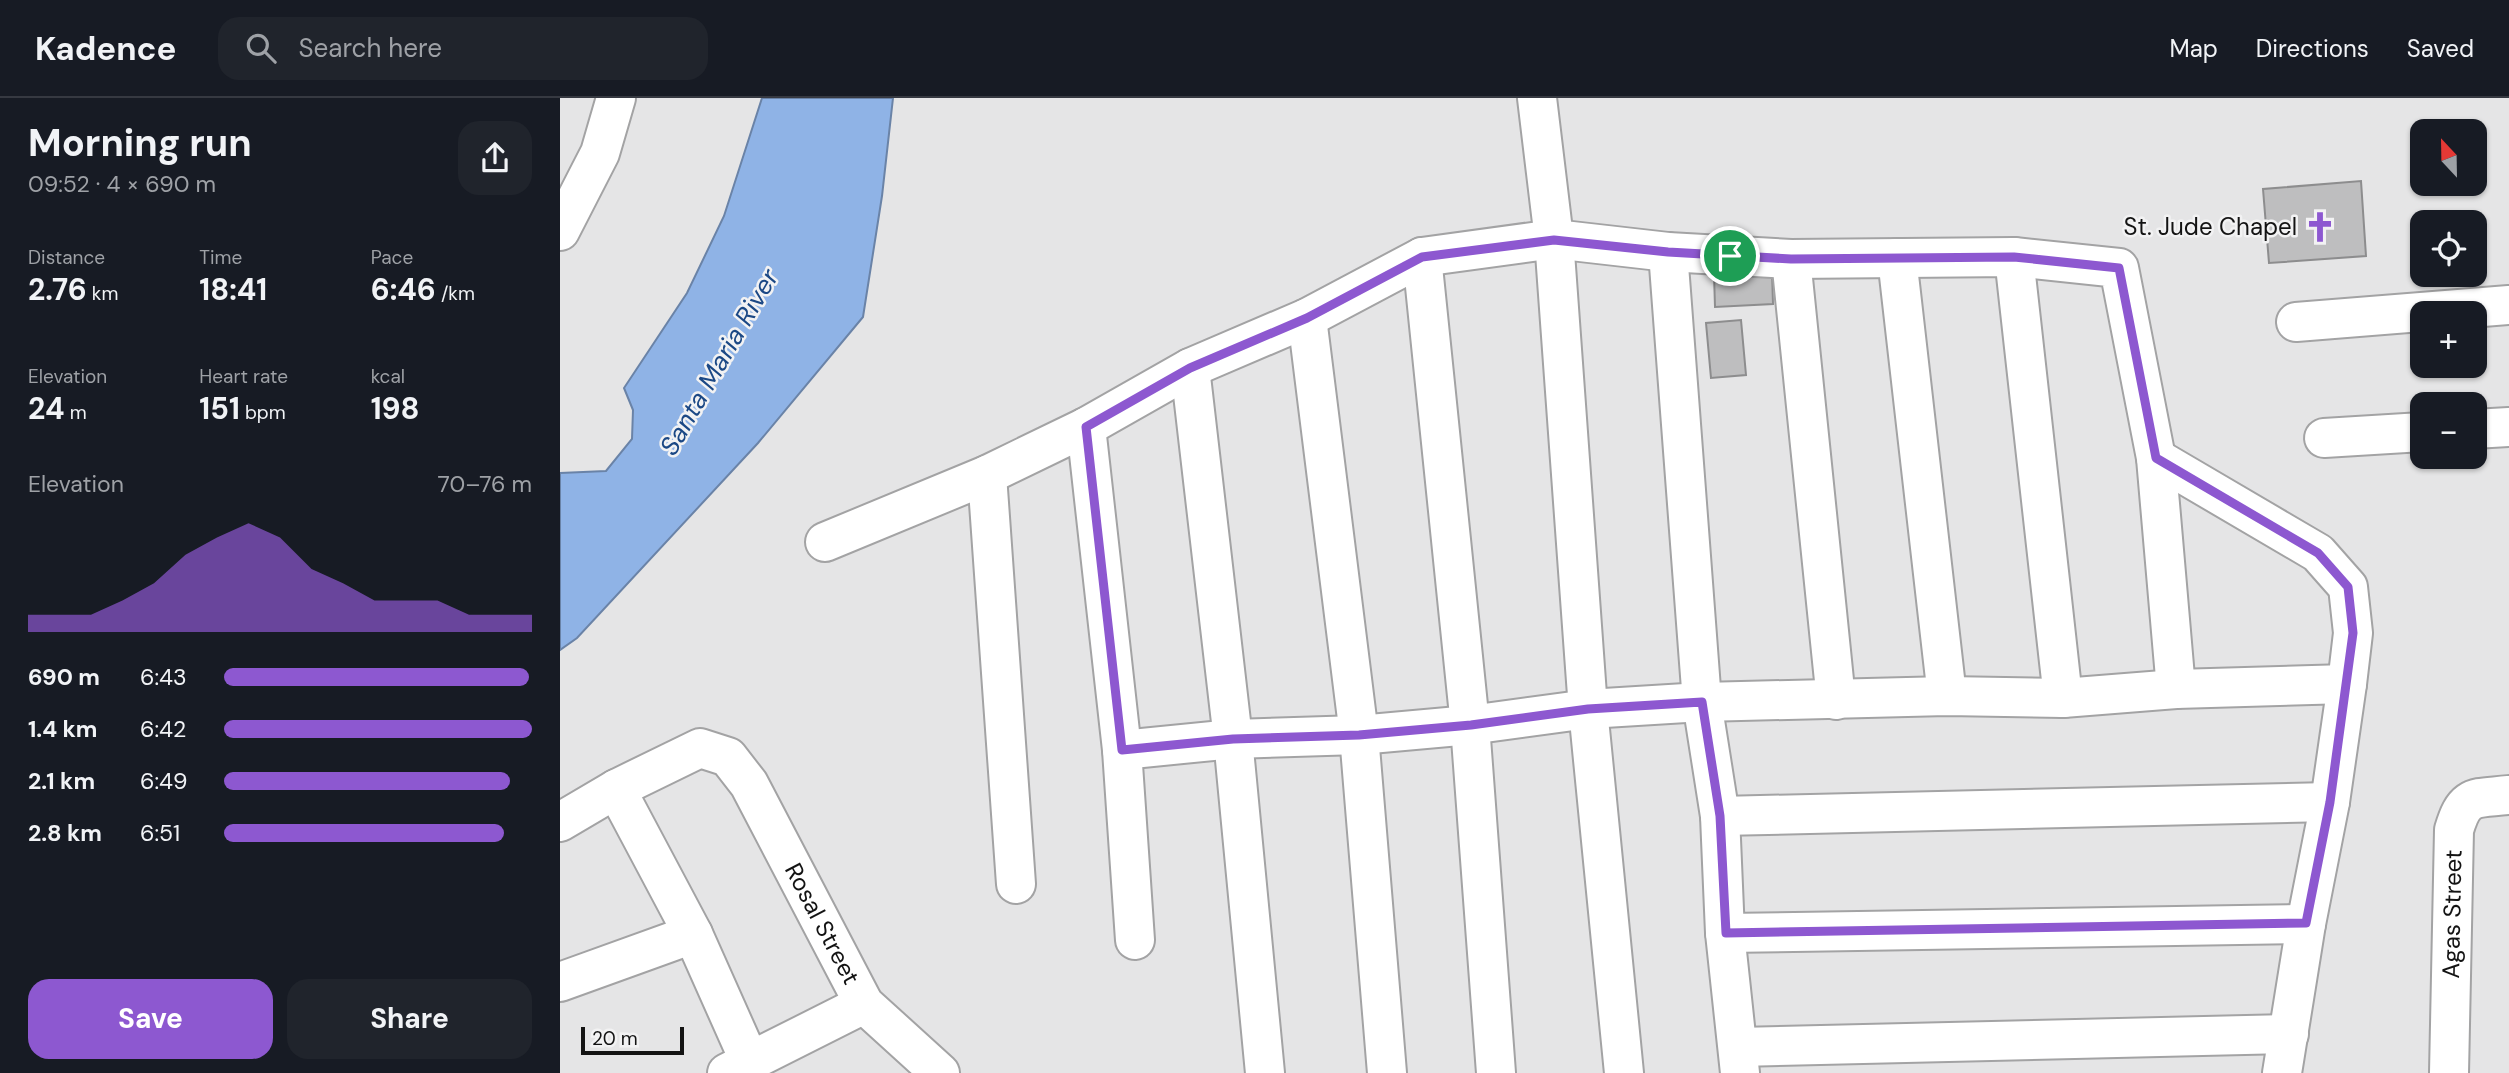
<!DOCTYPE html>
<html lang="en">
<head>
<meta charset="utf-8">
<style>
	body { margin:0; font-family:"DM Sans",sans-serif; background:#20242c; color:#f1f3f6; height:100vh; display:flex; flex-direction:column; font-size:26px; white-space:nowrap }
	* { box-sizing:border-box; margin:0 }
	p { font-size:23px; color:#9ea1a6 }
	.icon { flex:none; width:38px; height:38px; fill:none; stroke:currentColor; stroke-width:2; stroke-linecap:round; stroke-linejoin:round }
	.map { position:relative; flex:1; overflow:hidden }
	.panel { display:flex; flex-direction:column; background:#171b24; width:560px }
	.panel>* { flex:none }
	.needle { width:46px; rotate:338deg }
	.controls { position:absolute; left:1850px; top:21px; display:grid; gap:14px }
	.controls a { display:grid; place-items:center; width:77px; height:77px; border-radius:14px; background:#171b24; box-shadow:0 2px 5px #0004; font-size:35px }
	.scale { position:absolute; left:21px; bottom:18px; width:103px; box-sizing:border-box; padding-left:7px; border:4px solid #131313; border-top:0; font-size:19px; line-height:24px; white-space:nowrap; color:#131313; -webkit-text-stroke:5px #f2f2f3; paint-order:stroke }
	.pin { position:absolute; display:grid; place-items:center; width:60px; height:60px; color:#fff; margin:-30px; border:4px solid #fff; border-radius:50%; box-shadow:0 2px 7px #0007 }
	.round { display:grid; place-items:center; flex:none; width:74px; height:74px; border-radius:21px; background:#20242c }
	.overview { display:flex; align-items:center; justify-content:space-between; height:119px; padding:0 28px }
	h1 { font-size:38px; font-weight:700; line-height:52px }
	.figures { display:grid; grid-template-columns:repeat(3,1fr); gap:10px; height:119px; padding:7px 28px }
	.figures div { display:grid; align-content:center }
	.figures b { font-size:30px; font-weight:700 }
	.figures small { font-size:19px; font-weight:400 }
	.figures p { font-size:19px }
	.chart { height:196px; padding:14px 28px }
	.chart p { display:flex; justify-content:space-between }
	.chart svg { width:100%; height:126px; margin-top:7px; fill:#8d58d0; opacity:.7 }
	.cta { display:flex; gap:14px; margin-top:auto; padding:14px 28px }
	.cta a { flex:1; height:80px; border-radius:21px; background:#8d58d0; color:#fff; font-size:28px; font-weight:700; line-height:80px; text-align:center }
	.cta a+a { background:#20242c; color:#f1f3f6 }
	ul { padding:0 28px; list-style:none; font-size:23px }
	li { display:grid; grid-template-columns:112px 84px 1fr; align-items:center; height:52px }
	li i { height:18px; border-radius:9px; background:#8d58d0 }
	header { display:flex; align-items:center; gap:42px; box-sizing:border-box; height:98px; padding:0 35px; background:#171b24; border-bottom:2px solid #363941 }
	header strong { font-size:33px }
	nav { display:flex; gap:38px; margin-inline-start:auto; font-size:24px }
	.search { width:490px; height:63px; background:#20242c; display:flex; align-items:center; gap:18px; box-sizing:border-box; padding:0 24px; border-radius:21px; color:#9ea1a6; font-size:26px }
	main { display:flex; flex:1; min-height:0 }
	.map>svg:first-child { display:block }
</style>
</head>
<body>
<header>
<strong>Kadence</strong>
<div class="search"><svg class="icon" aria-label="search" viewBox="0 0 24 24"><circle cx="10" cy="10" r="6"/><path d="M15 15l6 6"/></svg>Search here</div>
<nav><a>Map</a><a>Directions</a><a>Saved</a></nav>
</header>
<main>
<section class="panel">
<div class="overview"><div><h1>Morning run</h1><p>09:52 · 4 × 690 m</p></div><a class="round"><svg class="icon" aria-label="share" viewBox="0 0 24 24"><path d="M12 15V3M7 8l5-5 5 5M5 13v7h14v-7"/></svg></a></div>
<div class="figures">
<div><p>Distance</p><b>2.76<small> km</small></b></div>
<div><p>Time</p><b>18:41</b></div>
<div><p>Pace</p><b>6:46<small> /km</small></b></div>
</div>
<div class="figures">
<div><p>Elevation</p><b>24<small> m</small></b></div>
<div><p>Heart rate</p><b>151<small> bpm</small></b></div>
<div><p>kcal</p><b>198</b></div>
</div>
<div class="chart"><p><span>Elevation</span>70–76 m</p>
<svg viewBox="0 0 160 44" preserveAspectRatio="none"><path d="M0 44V38L10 38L20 38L30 33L40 27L50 17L60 11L70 6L80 11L90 22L100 27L110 33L120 33L130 33L140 38L150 38L160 38V44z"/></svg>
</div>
<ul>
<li><b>690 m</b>6:43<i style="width:99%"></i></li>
<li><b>1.4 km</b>6:42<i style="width:100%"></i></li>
<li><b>2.1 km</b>6:49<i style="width:93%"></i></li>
<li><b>2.8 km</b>6:51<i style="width:91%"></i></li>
</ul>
<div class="cta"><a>Save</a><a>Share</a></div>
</section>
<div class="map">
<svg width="1949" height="975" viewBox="0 0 1949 975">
	<rect width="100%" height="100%" fill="#e5e5e6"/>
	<path fill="#8fb3e6" stroke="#6a83a7" stroke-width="2" d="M202,0H333L322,98L303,219L198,345L17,540L0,552V375L46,373L72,341L73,312L64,290L127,195L164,118Z"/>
	<path fill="#bebebf" stroke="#8d8d8e" stroke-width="2" d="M1801,83L1806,158L1709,165L1703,91Z
		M1212,174L1213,206L1155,209L1154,176Z
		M1181,222L1186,277L1151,280L1146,225Z"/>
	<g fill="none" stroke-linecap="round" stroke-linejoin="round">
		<defs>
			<g id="minor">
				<path d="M977,0L994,141L1028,611L1064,975"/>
				<path d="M0,133L40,55L56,0"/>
				<path d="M1108,154L1142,604L1160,718L1165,835L1180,975"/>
				<path d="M862,159L910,627L936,975"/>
				<path d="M1454,159L1503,600"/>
				<path d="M1337,160L1387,598"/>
				<path d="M1231,161L1276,602"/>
				<path d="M747,220L799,637L827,975"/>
				<path d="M1736,224L1949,207"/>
				<path d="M630,270L673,641L705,975"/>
				<path d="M526,329L562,652L575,842"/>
				<path d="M1914,331L1949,329"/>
				<path d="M1764,340L1862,334"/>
				<path d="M1596,360L1758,455L1788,489L1793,535L1787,586L1770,704L1746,826L1722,975"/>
				<path d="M427,377L456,786"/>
				<path d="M265,444L427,377L526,329L630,270L747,220L862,159L994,141L1108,154L1231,161L1454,159L1559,170L1596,360L1616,591"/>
				<path d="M562,652L673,641L799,637L910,627L1028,611L1142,604L1387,598L1503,600L1616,591L1787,586"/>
				<path d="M56,691L133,836L190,964"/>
				<path d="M1160,718L1770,704"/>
				<path id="s1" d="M0,724L56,691L140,650L168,659L189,686L304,906L380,975"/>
				<path d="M1165,835L1746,826"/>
				<path d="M0,884L133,836"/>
				<path d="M1178,949L1729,936"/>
				<path d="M167,975L304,906"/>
				<path id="s2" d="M1889,975L1894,732C1905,695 1914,701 1949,697"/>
			</g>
		</defs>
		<use href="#minor" stroke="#a3a3a4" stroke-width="42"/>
		<use href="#minor" stroke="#fff" stroke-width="38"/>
	</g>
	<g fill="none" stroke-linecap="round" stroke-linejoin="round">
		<defs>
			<path id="route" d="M994,142L1108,154L1231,161L1454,159L1559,170L1596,360L1758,455L1788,489L1793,535L1770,704L1746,825L1166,835L1160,718L1142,604L1028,611L911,627L799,637L673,641L562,652L526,329L630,270L747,220L862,159Z"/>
		</defs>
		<use href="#route" stroke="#fff" stroke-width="14"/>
		<use href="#route" stroke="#8d58d0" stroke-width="9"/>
	</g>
	<defs>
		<symbol id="church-bare" viewBox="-9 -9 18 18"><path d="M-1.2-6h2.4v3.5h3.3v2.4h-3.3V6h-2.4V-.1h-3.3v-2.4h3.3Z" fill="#8d58d0" stroke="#f2f2f3" stroke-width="2.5" paint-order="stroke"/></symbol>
	</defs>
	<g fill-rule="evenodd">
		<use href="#church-bare" x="1738" y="107" width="44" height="44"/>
	</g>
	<g text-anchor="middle" stroke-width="5" stroke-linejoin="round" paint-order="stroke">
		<g font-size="24" fill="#131313" stroke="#f2f2f3" text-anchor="end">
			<text x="1737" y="137">St. Jude Chapel</text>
		</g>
		<g font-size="24" fill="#131313" stroke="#f2f2f3">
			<text dy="8" stroke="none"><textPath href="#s2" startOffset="159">Agas Street</textPath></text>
			<text dy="8" stroke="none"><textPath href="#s1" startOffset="380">Rosal Street</textPath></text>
		</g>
		<g font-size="26" font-style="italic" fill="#1b4885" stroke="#f2f2f3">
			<text transform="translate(159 264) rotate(-60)" y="9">Santa Maria River</text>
		</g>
	</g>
</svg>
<div class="controls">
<a><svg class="needle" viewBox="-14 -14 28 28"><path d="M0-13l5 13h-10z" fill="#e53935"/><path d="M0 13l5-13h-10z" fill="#9ea1a6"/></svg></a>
<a><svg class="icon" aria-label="locate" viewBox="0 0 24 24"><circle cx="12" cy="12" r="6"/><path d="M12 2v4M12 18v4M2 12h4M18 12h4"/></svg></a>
<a>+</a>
<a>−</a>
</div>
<div class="scale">20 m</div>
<div class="pin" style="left:1170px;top:158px;background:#1e9e55"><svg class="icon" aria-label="arrive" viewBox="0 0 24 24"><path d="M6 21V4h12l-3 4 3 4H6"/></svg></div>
</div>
</main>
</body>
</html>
